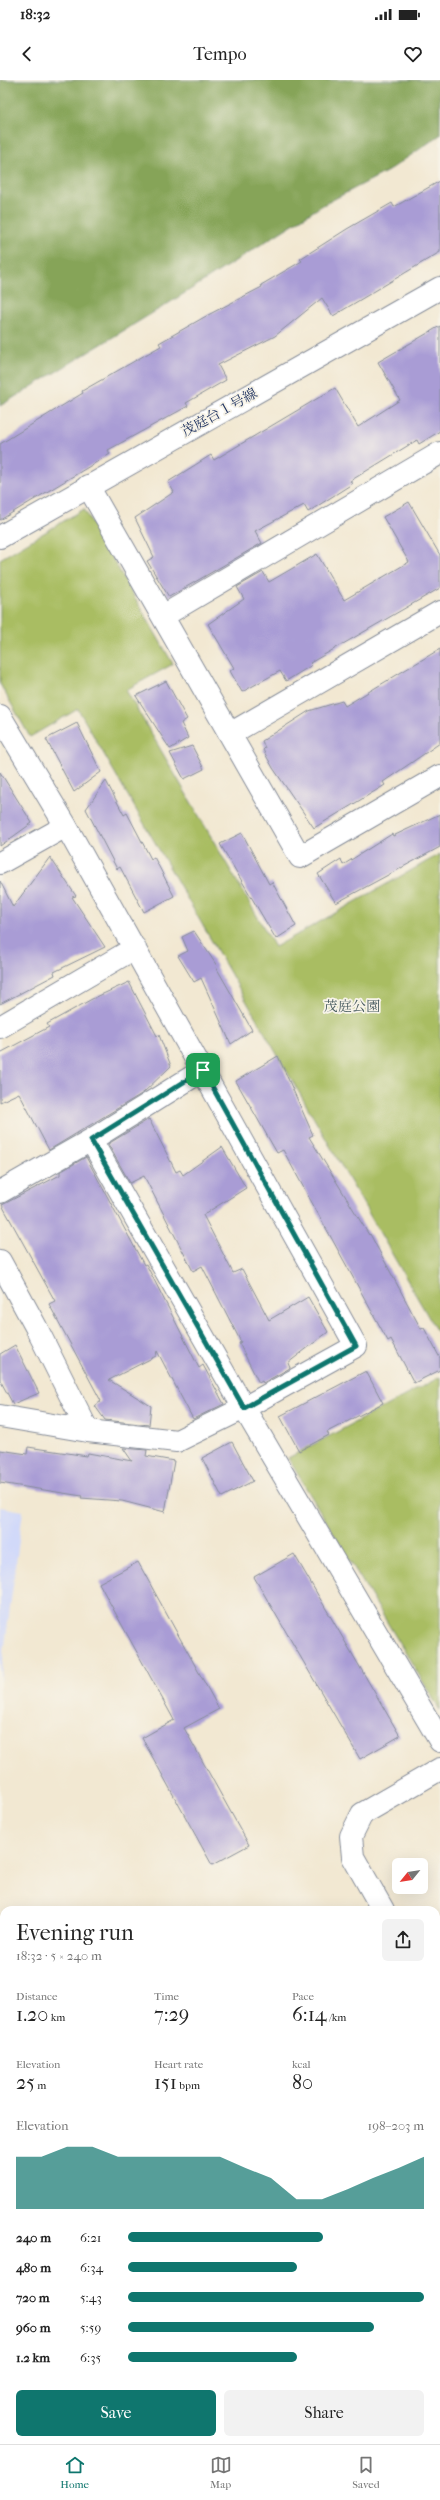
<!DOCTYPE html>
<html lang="en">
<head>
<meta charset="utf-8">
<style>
	body { margin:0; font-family:"IM FELL French Canon","Noto Serif JP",serif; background:#f2f2f2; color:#222; height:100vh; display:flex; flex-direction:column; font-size:15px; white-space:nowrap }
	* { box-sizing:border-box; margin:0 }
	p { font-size:13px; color:#767676 }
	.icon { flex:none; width:22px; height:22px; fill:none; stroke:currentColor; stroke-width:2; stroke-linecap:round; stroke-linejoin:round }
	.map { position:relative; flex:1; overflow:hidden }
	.side { position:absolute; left:0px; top:1826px; width:440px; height:538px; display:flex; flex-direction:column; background:#fff; border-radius:12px 12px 0 0; box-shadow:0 4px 16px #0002 }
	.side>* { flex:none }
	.needle { width:26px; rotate:240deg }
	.controls { position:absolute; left:392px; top:1778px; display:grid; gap:8px }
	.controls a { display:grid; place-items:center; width:36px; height:36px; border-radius:6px; background:#fff; box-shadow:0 4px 16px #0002; font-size:20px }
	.pin { position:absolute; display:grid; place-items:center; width:34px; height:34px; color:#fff; margin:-17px; border-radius:8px; box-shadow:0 2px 6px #0006 }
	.round { display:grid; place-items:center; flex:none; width:42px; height:42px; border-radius:6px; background:#f2f2f2 }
	.head { display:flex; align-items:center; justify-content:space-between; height:68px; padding:0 16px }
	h1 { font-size:22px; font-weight:600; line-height:30px }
	.figures { display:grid; grid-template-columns:repeat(3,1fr); gap:6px; height:68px; padding:4px 16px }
	.figures div { display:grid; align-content:center }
	.figures b { font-size:20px; font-weight:600 }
	.figures small { font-size:11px; font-weight:400 }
	.figures p { font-size:11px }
	.chart { height:112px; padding:8px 16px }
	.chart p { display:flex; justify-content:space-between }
	.chart svg { width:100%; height:72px; margin-top:4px; fill:#0f766e; opacity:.7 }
	.action { display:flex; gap:8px; margin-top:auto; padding:8px 16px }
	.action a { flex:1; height:46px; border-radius:6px; background:#0f766e; color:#fff; font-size:16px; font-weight:600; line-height:46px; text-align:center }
	.action a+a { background:#f2f2f2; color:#222 }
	ul { padding:0 16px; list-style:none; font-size:13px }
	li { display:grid; grid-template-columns:64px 48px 1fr; align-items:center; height:30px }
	li i { height:10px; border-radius:5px; background:#0f766e }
	.status { display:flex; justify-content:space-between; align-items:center; height:28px; padding:0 20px; background:#fff; direction:ltr }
	.status svg { height:11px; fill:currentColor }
	header { display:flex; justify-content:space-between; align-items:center; height:52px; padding:0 16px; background:#fff; font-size:18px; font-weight:600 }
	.menu { display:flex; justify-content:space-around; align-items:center; height:56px; border-top:1px solid #e0e0e0; background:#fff; font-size:11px; color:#767676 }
	.menu a { display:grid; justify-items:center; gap:2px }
	.menu .active { color:#0f766e }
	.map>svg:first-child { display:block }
</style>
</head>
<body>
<div class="status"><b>18:32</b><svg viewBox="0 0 49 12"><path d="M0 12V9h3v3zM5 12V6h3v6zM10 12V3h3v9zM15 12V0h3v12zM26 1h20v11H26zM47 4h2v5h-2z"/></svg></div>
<header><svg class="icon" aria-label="back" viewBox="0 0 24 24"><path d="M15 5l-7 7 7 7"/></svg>Tempo<svg class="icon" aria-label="heart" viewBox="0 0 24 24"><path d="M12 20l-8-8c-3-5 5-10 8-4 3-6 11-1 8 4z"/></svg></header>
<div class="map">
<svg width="440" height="2364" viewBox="0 0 440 2364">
	<rect width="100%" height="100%" fill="#f7f3e8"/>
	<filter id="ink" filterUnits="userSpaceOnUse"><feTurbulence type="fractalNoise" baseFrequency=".025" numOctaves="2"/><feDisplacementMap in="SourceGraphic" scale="8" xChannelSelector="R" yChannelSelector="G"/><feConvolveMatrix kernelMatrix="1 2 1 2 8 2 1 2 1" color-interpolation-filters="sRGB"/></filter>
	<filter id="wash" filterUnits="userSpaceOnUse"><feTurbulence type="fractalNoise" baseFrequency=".012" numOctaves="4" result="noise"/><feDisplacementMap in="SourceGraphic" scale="16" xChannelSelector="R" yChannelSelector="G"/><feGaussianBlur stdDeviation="0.9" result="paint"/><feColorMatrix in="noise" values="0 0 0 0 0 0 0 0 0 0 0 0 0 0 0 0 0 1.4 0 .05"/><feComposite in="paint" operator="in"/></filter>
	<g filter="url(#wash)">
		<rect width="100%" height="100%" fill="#f2e8d2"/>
		<path fill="#d1d9f9" d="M0,1427L23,1431L0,1602Z"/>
		<path fill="#a9bd62" stroke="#627660" d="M84,429L173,584L126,610L275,867L440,774V1257L78,629L30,657L0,604V479Z
			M440,1297V1630L288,1378Z"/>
		<path fill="#86a458" stroke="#506a5b" d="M0,0H440V55L388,91L323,125L174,220L0,326Z"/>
		<g id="blocks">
			<path fill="#a99cd5" d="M440,101V172L333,236L322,218L275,256L218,285L226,300L186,323L188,326L108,370L110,374L0,440V364L83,313L82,311L161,266L159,263L208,235L262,207L261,205L302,181L300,179L347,149L392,123L394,127Z
				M440,246V351L419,364L417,360L350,401L352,404L308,432L304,425L255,451L262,463L169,517L147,481L154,477L135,438L174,412L168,402L211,375L214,380L335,308L358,347L400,320L378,282Z
				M409,422L440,475V508L310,583L312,585L286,601L280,591L242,612L230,591L234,588L208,544L244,519L237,507L263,492L269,502L317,474L344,520L409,482L383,437Z
				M440,569V663L383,702L385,705L314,748L273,688L263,670L265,668L262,661L309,631L342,621L345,626Z
				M166,601L187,639L181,643L188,658L170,669L136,616Z
				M77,643L101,692L74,712L46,659Z
				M192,666L204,689L184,699L170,673Z
				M0,692L32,743L0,766Z
				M106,701L124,735L127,733L151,779L154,777L174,816L144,832L120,787L117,789L86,729Z
				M440,734V767L336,823L318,794L341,779L343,785L392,754L393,756Z
				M242,753L269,804L272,802L296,846L276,859L220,764Z
				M50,777L76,816L72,817L105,867L54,892L55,895L0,924V801L13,827Z
				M194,851L217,886L216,887L252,950L231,964L201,898L194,902L178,876L188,871L182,857Z
				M129,902L157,956L159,955L171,986L143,1013L49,1070L19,1013L0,1022V973L49,947L47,944L92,919Z
				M278,976L313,1055L309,1057L369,1155L370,1154L421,1249L424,1248L440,1278V1290L414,1303L391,1259L388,1261L283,1070L277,1073L236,1001Z
				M149,1039L176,1092L180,1090L183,1095L222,1067L246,1108L203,1135L233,1193L242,1189L269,1240L308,1217L328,1252L288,1283L290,1288L263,1303L262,1301L259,1303L239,1263L241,1262L202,1186L193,1191L144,1096L130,1103L108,1064Z
				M86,1077L144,1185L146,1184L199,1288L203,1285L224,1324L193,1339L157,1271L156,1276L109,1300L151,1326L149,1345L105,1340L95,1326L101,1321L49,1224L55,1221L2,1125L60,1095V1092Z
				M15,1265L39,1313L13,1324L0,1300V1274Z
				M366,1291L383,1323L327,1352L329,1355L299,1371L280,1336Z
				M232,1362L253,1401L222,1417L202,1378Z
				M28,1367L87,1376L88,1373L132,1381L123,1368L147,1370L146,1376L174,1381L165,1432L122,1421L81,1418L82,1416L0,1403V1370L27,1374Z
				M294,1474L400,1656L360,1679L254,1497Z
				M138,1482L219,1629L184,1648L249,1765L212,1785L142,1658L174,1640L99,1503Z"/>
		</g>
	</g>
	<g filter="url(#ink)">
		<use href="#blocks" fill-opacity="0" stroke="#868c98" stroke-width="1"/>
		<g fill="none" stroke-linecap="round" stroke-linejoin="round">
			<defs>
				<path id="minor" d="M88,406L300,777L440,696
					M163,536L440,373
					M0,636L66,746L356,1266L244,1328L177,1361L88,1351L0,1336
					M230,654L440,532
					M0,783L66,746
					M0,947L135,868
					M91,1060L244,1328L440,1661
					M0,1112L91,1060L203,990
					M0,1181L36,1247L88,1351"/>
				<path id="tertiary" d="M0,457L440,208
					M383,1830L353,1777L351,1756L362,1734L440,1689
					M436,1921L440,1928"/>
			</defs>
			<use href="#minor" stroke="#868c98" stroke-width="24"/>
			<use href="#tertiary" stroke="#868c98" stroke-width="24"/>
			<use href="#minor" stroke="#fff" stroke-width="22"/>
			<use href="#tertiary" stroke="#fff" stroke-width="22"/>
		</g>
	</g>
	<g fill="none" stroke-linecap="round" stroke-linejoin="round" filter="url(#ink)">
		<defs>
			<path id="route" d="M203,990L356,1266L244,1328L91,1060Z"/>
		</defs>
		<use href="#route" stroke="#fff" stroke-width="8"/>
		<use href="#route" stroke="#0f766e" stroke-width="5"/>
	</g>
	<g text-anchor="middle" stroke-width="3.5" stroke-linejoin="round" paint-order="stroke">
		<g font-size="14" fill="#1b2f5e" stroke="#f7f3e8">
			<text transform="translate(219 332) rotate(-29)" y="5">茂庭台１号線</text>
		</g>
		<g font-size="14" fill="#465a5f" stroke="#f7f3e8">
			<text x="352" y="931">茂庭公園</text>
		</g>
	</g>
</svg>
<div class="controls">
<a><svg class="needle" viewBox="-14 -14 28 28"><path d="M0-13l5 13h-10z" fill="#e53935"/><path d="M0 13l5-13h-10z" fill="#767676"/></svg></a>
</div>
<div class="pin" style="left:203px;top:990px;background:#1e9e55"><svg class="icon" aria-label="arrive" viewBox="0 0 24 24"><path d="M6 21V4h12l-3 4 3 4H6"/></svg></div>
<section class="side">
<div class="head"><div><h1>Evening run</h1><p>18:32 · 5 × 240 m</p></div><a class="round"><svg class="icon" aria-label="share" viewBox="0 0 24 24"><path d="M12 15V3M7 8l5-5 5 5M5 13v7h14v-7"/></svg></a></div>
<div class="figures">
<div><p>Distance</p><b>1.20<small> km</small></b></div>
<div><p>Time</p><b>7:29</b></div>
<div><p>Pace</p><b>6:14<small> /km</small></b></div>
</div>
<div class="figures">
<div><p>Elevation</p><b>25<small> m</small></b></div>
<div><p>Heart rate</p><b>151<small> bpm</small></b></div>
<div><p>kcal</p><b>80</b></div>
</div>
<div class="chart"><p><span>Elevation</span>198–203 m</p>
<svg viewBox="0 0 160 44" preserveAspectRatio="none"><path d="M0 44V12L10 12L20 6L30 6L40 12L50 12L60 12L70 12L80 12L90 19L100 25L110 38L120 38L130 32L140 25L150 19L160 12V44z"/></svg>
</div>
<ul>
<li><b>240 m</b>6:21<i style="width:66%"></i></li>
<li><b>480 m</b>6:34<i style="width:57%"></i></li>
<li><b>720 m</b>5:43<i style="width:100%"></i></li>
<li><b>960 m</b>5:59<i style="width:83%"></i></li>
<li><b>1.2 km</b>6:35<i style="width:57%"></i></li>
</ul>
<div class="action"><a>Save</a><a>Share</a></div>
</section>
</div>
<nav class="menu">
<a class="active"><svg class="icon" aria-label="home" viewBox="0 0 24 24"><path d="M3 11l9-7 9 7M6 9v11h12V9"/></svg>Home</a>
<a><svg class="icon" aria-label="map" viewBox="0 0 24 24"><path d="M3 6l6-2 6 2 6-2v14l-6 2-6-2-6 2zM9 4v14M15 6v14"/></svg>Map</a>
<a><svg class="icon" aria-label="saved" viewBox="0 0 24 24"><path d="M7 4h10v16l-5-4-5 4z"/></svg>Saved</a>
</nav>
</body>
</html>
